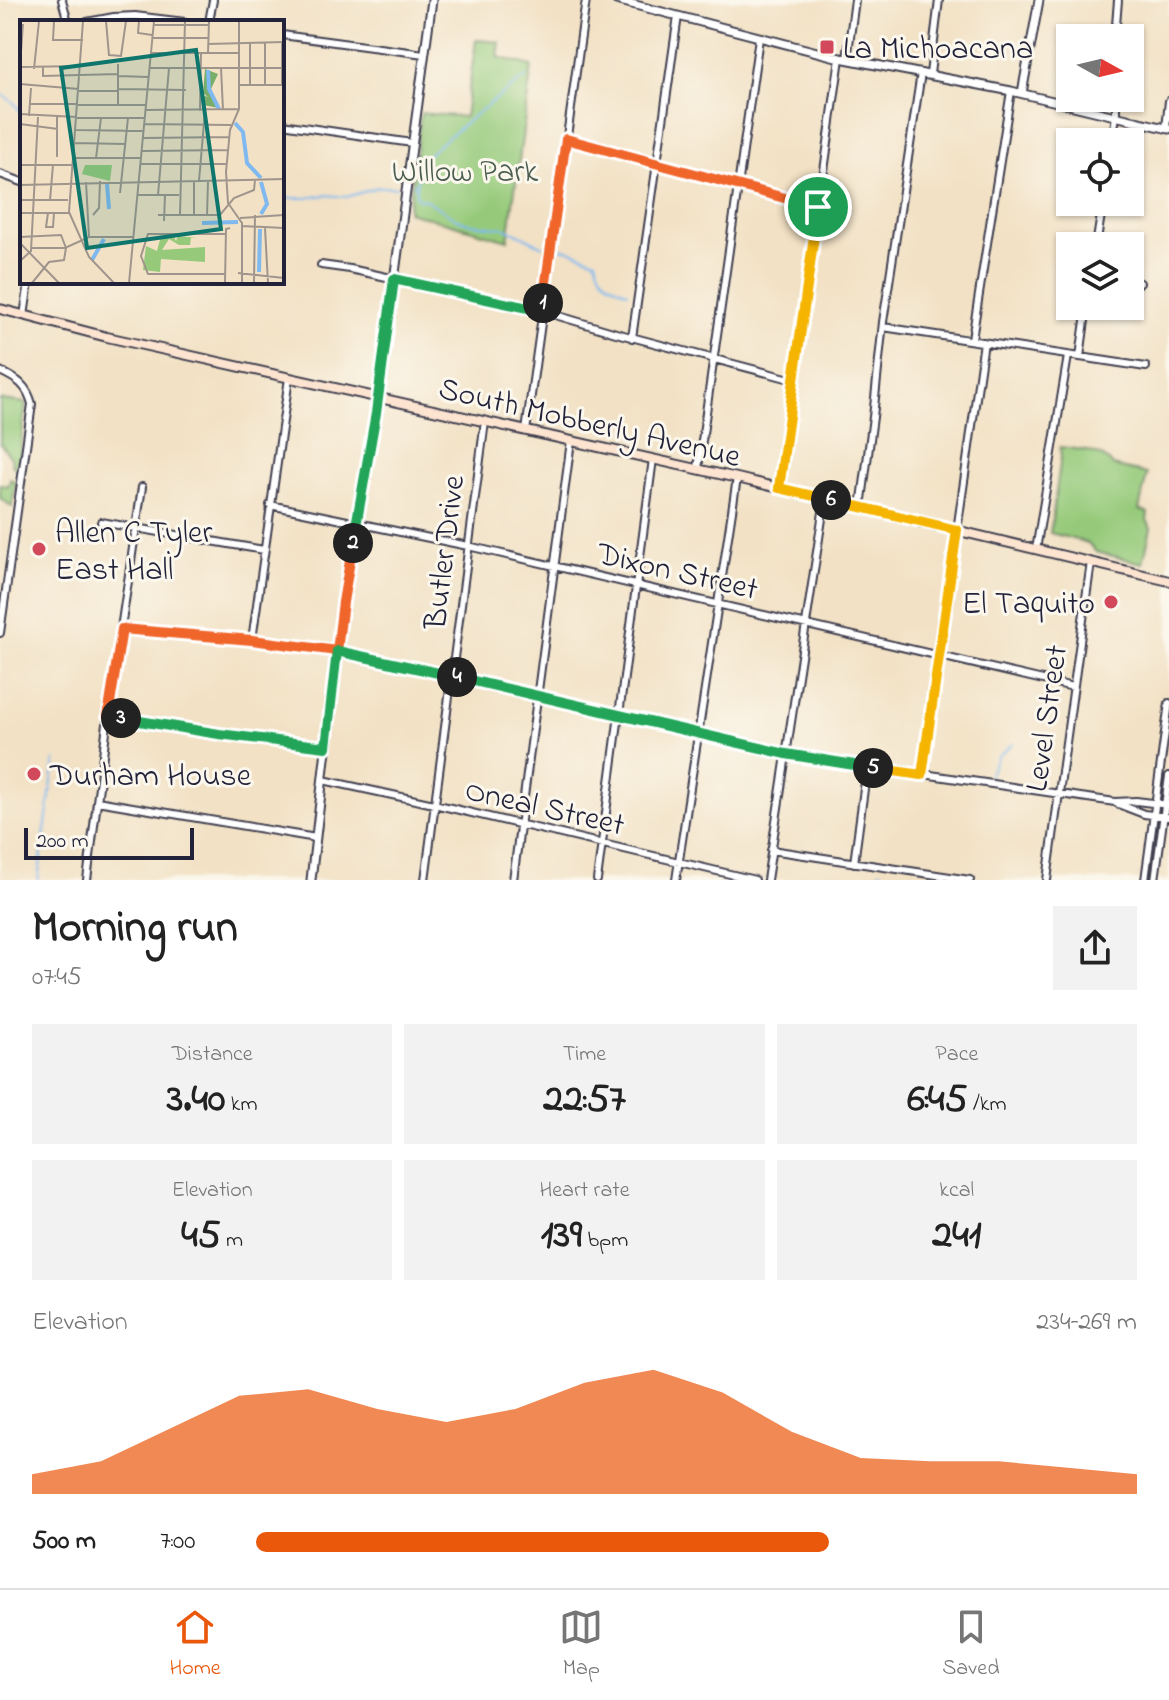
<!DOCTYPE html>
<html lang="en">
<head>
<meta charset="utf-8">
<style>
	body { margin:0; font-family:"Indie Flower",sans-serif; background:#f2f2f2; color:#222; height:100vh; display:flex; flex-direction:column; font-size:30px; white-space:nowrap }
	* { box-sizing:border-box; margin:0 }
	p { font-size:26px; color:#767676 }
	.icon { flex:none; width:44px; height:44px; fill:none; stroke:currentColor; stroke-width:2; stroke-linecap:round; stroke-linejoin:round }
	.map { position:relative; height:880px; overflow:hidden }
	.panel { display:flex; flex-direction:column; background:#fff; flex:1 }
	.panel>* { flex:none }
	.needle { width:52px; rotate:98deg }
	.tools { position:absolute; left:1056px; top:24px; display:grid; gap:16px }
	.tools a { display:grid; place-items:center; width:88px; height:88px; border-radius:0px; background:#fff; box-shadow:0 2px 6px #0004; font-size:40px }
	.scale { position:absolute; left:24px; bottom:20px; width:170px; box-sizing:border-box; padding-left:8px; border:4px solid #22223b; border-top:0; font-size:22px; line-height:28px; white-space:nowrap; color:#22223b; -webkit-text-stroke:6px #fbf7ec; paint-order:stroke }
	.pin { position:absolute; display:grid; place-items:center; width:68px; height:68px; color:#fff; margin:-34px; border:4px solid #fff; border-radius:50%; box-shadow:0 2px 8px #0007 }
	.km { position:absolute; width:40px; height:40px; margin:-20px; border-radius:50%; background:#222; color:#fff; font-size:22px; line-height:40px; text-align:center }
	.round { display:grid; place-items:center; flex:none; width:84px; height:84px; border-radius:0px; background:#f2f2f2 }
	.summary { display:flex; align-items:center; justify-content:space-between; height:136px; padding:0 32px }
	h1 { font-size:44px; font-weight:700; line-height:60px }
	.metrics { display:grid; grid-template-columns:repeat(3,1fr); gap:12px; height:136px; padding:8px 32px }
	.metrics div { display:grid; align-content:center; border-radius:0px; background:#f2f2f2; text-align:center }
	.metrics b { font-size:40px; font-weight:700 }
	.metrics small { font-size:22px; font-weight:400 }
	.metrics p { font-size:22px }
	.chart { height:224px; padding:16px 32px }
	.chart p { display:flex; justify-content:space-between }
	.chart svg { width:100%; height:144px; margin-top:8px; fill:#ea580c; opacity:.7 }
	ul { padding:0 32px; list-style:none; font-size:26px }
	li { display:grid; grid-template-columns:128px 96px 1fr; align-items:center; height:60px }
	li i { height:20px; border-radius:10px; background:#ea580c }
	.menu { display:flex; justify-content:space-around; align-items:center; height:112px; border-top:2px solid #e0e0e0; background:#fff; font-size:22px; color:#767676 }
	.menu a { display:grid; justify-items:center; gap:4px }
	.menu .active { color:#ea580c }
	.map>svg:first-child { display:block }
</style>
</head>
<body>
<div class="map">
<svg width="1169" height="880" viewBox="0 0 1169 880">
	<rect width="100%" height="100%" fill="#fbf7ec"/>
	<filter id="ink" filterUnits="userSpaceOnUse"><feTurbulence type="fractalNoise" baseFrequency=".0125" numOctaves="2"/><feDisplacementMap in="SourceGraphic" scale="16" xChannelSelector="R" yChannelSelector="G"/><feConvolveMatrix kernelMatrix="1 2 1 2 8 2 1 2 1" color-interpolation-filters="sRGB"/></filter>
	<filter id="wash" filterUnits="userSpaceOnUse"><feTurbulence type="fractalNoise" baseFrequency=".006" numOctaves="4" result="noise"/><feDisplacementMap in="SourceGraphic" scale="32" xChannelSelector="R" yChannelSelector="G"/><feGaussianBlur stdDeviation="1.8" result="paint"/><feColorMatrix in="noise" values="0 0 0 0 0 0 0 0 0 0 0 0 0 0 0 0 0 1.4 0 .05"/><feComposite in="paint" operator="in"/></filter>
	<g filter="url(#wash)">
		<rect width="100%" height="100%" fill="#f2e1c4"/>
		<path fill="#96ca7a" stroke="#5c765a" stroke-width="2" d="M476,40L500,42L498,57L532,66L508,240L408,212L421,113L465,117Z
			M0,400L26,403L18,469L13,466L11,458L0,443Z
			M1060,447C1077,449 1104,451 1113,466L1147,474L1139,510L1148,513L1147,520L1151,528L1143,563L1096,552L1088,543L1050,533L1061,457Z
			M10,479L16,482L12,507L0,498V484L9,486Z"/>
		<g fill="none" stroke-linecap="round" stroke-linejoin="round">
			<path stroke="#7fb9f0" stroke-width="2" d="M0,93L13,102L22,113
				M436,147L476,114L526,77
				M414,184H416L420,171L425,166L423,159L434,149
				M416,184V196L419,199L426,200L457,219L471,224L506,228L543,246
				M282,198H306L326,195L347,197L378,187H397
				M556,250L564,248L596,260C602,282 608,283 628,292
				M987,780L998,756L1013,744
				M38,880L55,760
				M873,880L881,871"/>
		</g>
	</g>
	<g filter="url(#ink)">
		<g fill="none" stroke-linecap="round" stroke-linejoin="round">
			<defs>
				<path id="minor" d="M62,0L68,22
					M87,22L114,17L135,16L185,22
					M209,22L213,0
					M282,35L424,54
					M1115,38L1118,0
					M847,59L855,0
					M930,74L939,0
					M282,124L412,143
					M1166,128L1169,101
					M566,139L818,207
					M1112,142L1116,116V98
					M0,174L22,182
					M1096,246L1103,202
					M321,265L350,269L542,311L616,333L794,380
					M1130,282L1140,283
					M24,316L29,282
					M883,327L1146,367
					M632,338L678,16
					M972,339L1011,91
					M1080,357L1087,306
					M0,371C17,379 27,385 32,404L0,633
					M526,431L586,0
					M698,469L759,38
					M779,488L840,58
					M270,505L468,546L1073,687
					M861,507L873,417L883,322L921,73
					M101,522L264,550
					M1036,550L1068,356
					M122,629L252,640L350,653L619,714L794,755L1115,802L1136,801L1169,805
					M252,640L289,378
					M108,716L219,734L326,747
					M922,775L984,342
					M323,780L434,804L755,880
					M97,801L316,838
					M1118,804L1144,814L1169,817
					M771,850L970,880
					M854,863L867,767
					M87,880L108,716L142,487
					M425,880L485,421
					M513,880L571,441
					M597,880L653,459
					M676,880L737,478
					M767,880L825,499
					M1047,880L1091,562
					M1145,880L1169,703
					M1155,880L1169,776"/>
				<path id="tertiary" d="M616,0L840,58L1011,91L1169,129
					M1022,93L1039,0
					M311,880L343,602L376,413L432,0"/>
				<path id="secondary" d="M0,309L107,337L737,478L1169,581"/>
			</defs>
			<use href="#minor" stroke="#413f50" stroke-width="10"/>
			<use href="#tertiary" stroke="#413f50" stroke-width="11"/>
			<use href="#secondary" stroke="#413f50" stroke-width="12"/>
			<use href="#minor" stroke="#fff" stroke-width="6"/>
			<use href="#tertiary" stroke="#fff" stroke-width="7"/>
			<use href="#secondary" stroke="#fde4d1" stroke-width="8"/>
		</g>
	</g>
	<g fill="none" stroke-linecap="round" stroke-linejoin="round" filter="url(#ink)">
		<defs>
			<path id="split-1" d="M543,303L566,139L818,207"/>
			<path id="split-2" d="M353,543L376,413L394,279L542,311L543,303"/>
			<path id="split-3" d="M121,718L108,716L122,629L252,640L337,651L343,602L353,543"/>
			<path id="split-4" d="M121,718L219,734L326,747L337,651L457,677"/>
			<path id="split-5" d="M457,677L786,754L873,768"/>
			<path id="split-6" d="M831,500L957,530L922,775L873,768"/>
			<path id="split-7" d="M818,207L779,488L831,500"/>
		</defs>
		<use href="#split-1" stroke="#fff" stroke-width="16"/>
		<use href="#split-2" stroke="#fff" stroke-width="16"/>
		<use href="#split-3" stroke="#fff" stroke-width="16"/>
		<use href="#split-4" stroke="#fff" stroke-width="16"/>
		<use href="#split-5" stroke="#fff" stroke-width="16"/>
		<use href="#split-6" stroke="#fff" stroke-width="16"/>
		<use href="#split-7" stroke="#fff" stroke-width="16"/>
		<use href="#split-1" stroke="#f0652b" stroke-width="10"/>
		<use href="#split-2" stroke="#22a559" stroke-width="10"/>
		<use href="#split-3" stroke="#f0652b" stroke-width="10"/>
		<use href="#split-4" stroke="#22a559" stroke-width="10"/>
		<use href="#split-5" stroke="#22a559" stroke-width="10"/>
		<use href="#split-6" stroke="#f5b400" stroke-width="10"/>
		<use href="#split-7" stroke="#f5b400" stroke-width="10"/>
	</g>
	<g fill="#d1495b" stroke="#fbf7ec" stroke-width="3">
		<rect x="819" y="39" width="16" height="16" rx="4"/>
		<circle cx="39" cy="549" r="8"/>
		<circle cx="1111" cy="602" r="8"/>
		<circle cx="34" cy="774" r="8"/>
	</g>
	<g text-anchor="middle" stroke-width="6" stroke-linejoin="round" paint-order="stroke">
		<g font-size="32" fill="#22223b" stroke="#fbf7ec" text-anchor="start">
			<text x="843" y="58">La Michoacana</text>
			<text x="55" y="542">Allen C Tyler<tspan x="55" dy="37">East Hall</tspan></text>
			<text x="1095" y="613" text-anchor="end">El Taquito</text>
			<text x="50" y="785">Durham House</text>
		</g>
		<g font-size="32" fill="#4b5d51" stroke="#fbf7ec">
			<text x="465" y="181">Willow Park</text>
		</g>
		<g font-size="32" fill="#22223b" stroke="#fbf7ec">
			<text transform="translate(590 421) rotate(13)" y="11">South Mobberly Avenue</text>
			<text transform="translate(443 552) rotate(-83)" y="11">Butler Drive</text>
			<text transform="translate(678 570) rotate(13)" y="11">Dixon Street</text>
			<text transform="translate(1045 718) rotate(-82)" y="11">Level Street</text>
			<text transform="translate(545 806) rotate(13)" y="11">Oneal Street</text>
		</g>
	</g>
	<g transform="translate(20 20)">
		<rect width="264" height="264" fill="#f2e1c4"/>
		<path d="M65,145H92L90,161L62,154ZM153,215L156,221L158,216L177,218H171L170,225H159L149,219L142,230L185,227V242L141,239L140,252L123,250L126,226L137,231L141,216Z" fill="#96ca7a"/>
		<path d="M185,49L198,54L191,69L199,88L183,85L182,75L188,77L183,73Z" fill="#78ae6a"/>
		<path fill="none" stroke="#7fb9f0" stroke-width="4" d="M188,50L189,69L199,89M215,103L223,112L227,143L241,158M241,162L247,184L241,194M87,164L89,189M182,203L218,202M72,240L84,219M239,252L240,209"/>
		<path fill="none" stroke="#9f958d" stroke-width="2" d="M34,1L33,20H63M63,1L49,192L69,237L94,263M86,1L89,35L101,36L106,1M119,1L118,13L132,15M219,1V89L210,110L206,152L208,183L222,203V263M133,5H188M132,18H188M245,22V64M262,22V65M230,23V65M188,24L264,22M131,33H219M188,33L189,1M0,46L3,4M0,47L61,46M23,47V56L98,54M129,48H262M201,48L203,90M14,49L19,1M98,56L128,57M0,64L59,69M219,65H264M98,69L166,70M59,71H98M10,84H58M58,85H126M98,85V44M125,90L219,89M180,91L181,33M0,94L57,97M9,96L11,68M57,98H124M0,104L38,109M124,104L211,105M56,110L123,111M123,118L209,117M54,123L105,124M122,131L208,130M37,137V97M53,138H121M76,138L81,98M121,144H207M0,145H52M179,161L185,91M66,162L69,217M0,165L264,159M100,173L108,98M118,175H159M138,175L149,48M0,180H48M30,180L33,145M0,193H49M28,193L26,207H33L34,193M73,195L79,188L80,161M138,195H200L214,178L234,170L235,160M160,195L165,1M174,196V162M187,196L188,161M220,198L264,195M144,201L145,175M222,206L264,208M245,208L248,263M0,217L41,215L46,228L44,240L29,242L12,263M0,223L39,263M11,228H45L69,217H113M0,241L11,231L18,97M218,253L264,258M205,254H128L121,236L128,214H206M109,263L134,1M205,263L206,209L210,208M234,263L235,195"/>
		<path fill="#0f766e" fill-opacity="0.15" stroke="#0f766e" stroke-width="4" d="M176,30L201,209L67,228L41,48Z"/>
		<rect width="264" height="264" fill="none" stroke="#22223b" stroke-width="4"/>
	</g>
</svg>
<div class="tools">
<a><svg class="needle" viewBox="-14 -14 28 28"><path d="M0-13l5 13h-10z" fill="#e53935"/><path d="M0 13l5-13h-10z" fill="#767676"/></svg></a>
<a><svg class="icon" aria-label="locate" viewBox="0 0 24 24"><circle cx="12" cy="12" r="6"/><path d="M12 2v4M12 18v4M2 12h4M18 12h4"/></svg></a>
<a><svg class="icon" aria-label="layers" viewBox="0 0 24 24"><path d="M12 4l9 5-9 5-9-5zM3 14l9 5 9-5"/></svg></a>
</div>
<div class="scale">200 m</div>
<div class="pin" style="left:818px;top:207px;background:#1e9e55"><svg class="icon" aria-label="arrive" viewBox="0 0 24 24"><path d="M6 21V4h12l-3 4 3 4H6"/></svg></div>
<b class="km" style="left:543px;top:303px">1</b>
<b class="km" style="left:353px;top:543px">2</b>
<b class="km" style="left:121px;top:718px">3</b>
<b class="km" style="left:457px;top:677px">4</b>
<b class="km" style="left:873px;top:768px">5</b>
<b class="km" style="left:831px;top:500px">6</b>
</div>
<section class="panel">
<div class="summary"><div><h1>Morning run</h1><p>07:45</p></div><a class="round"><svg class="icon" aria-label="share" viewBox="0 0 24 24"><path d="M12 15V3M7 8l5-5 5 5M5 13v7h14v-7"/></svg></a></div>
<div class="metrics">
<div><p>Distance</p><b>3.40<small> km</small></b></div>
<div><p>Time</p><b>22:57</b></div>
<div><p>Pace</p><b>6:45<small> /km</small></b></div>
</div>
<div class="metrics">
<div><p>Elevation</p><b>45<small> m</small></b></div>
<div><p>Heart rate</p><b>139<small> bpm</small></b></div>
<div><p>kcal</p><b>241</b></div>
</div>
<div class="chart"><p><span>Elevation</span>234–269 m</p>
<svg viewBox="0 0 160 44" preserveAspectRatio="none"><path d="M0 44V38L10 34L20 24L30 14L40 12L50 18L60 22L70 18L80 10L90 6L100 13L110 25L120 33L130 34L140 34L150 36L160 38V44z"/></svg>
</div>
<ul>
<li><b>500 m</b>7:00<i style="width:65%"></i></li>
</ul>
</section>
<nav class="menu">
<a class="active"><svg class="icon" aria-label="home" viewBox="0 0 24 24"><path d="M3 11l9-7 9 7M6 9v11h12V9"/></svg>Home</a>
<a><svg class="icon" aria-label="map" viewBox="0 0 24 24"><path d="M3 6l6-2 6 2 6-2v14l-6 2-6-2-6 2zM9 4v14M15 6v14"/></svg>Map</a>
<a><svg class="icon" aria-label="saved" viewBox="0 0 24 24"><path d="M7 4h10v16l-5-4-5 4z"/></svg>Saved</a>
</nav>
</body>
</html>
